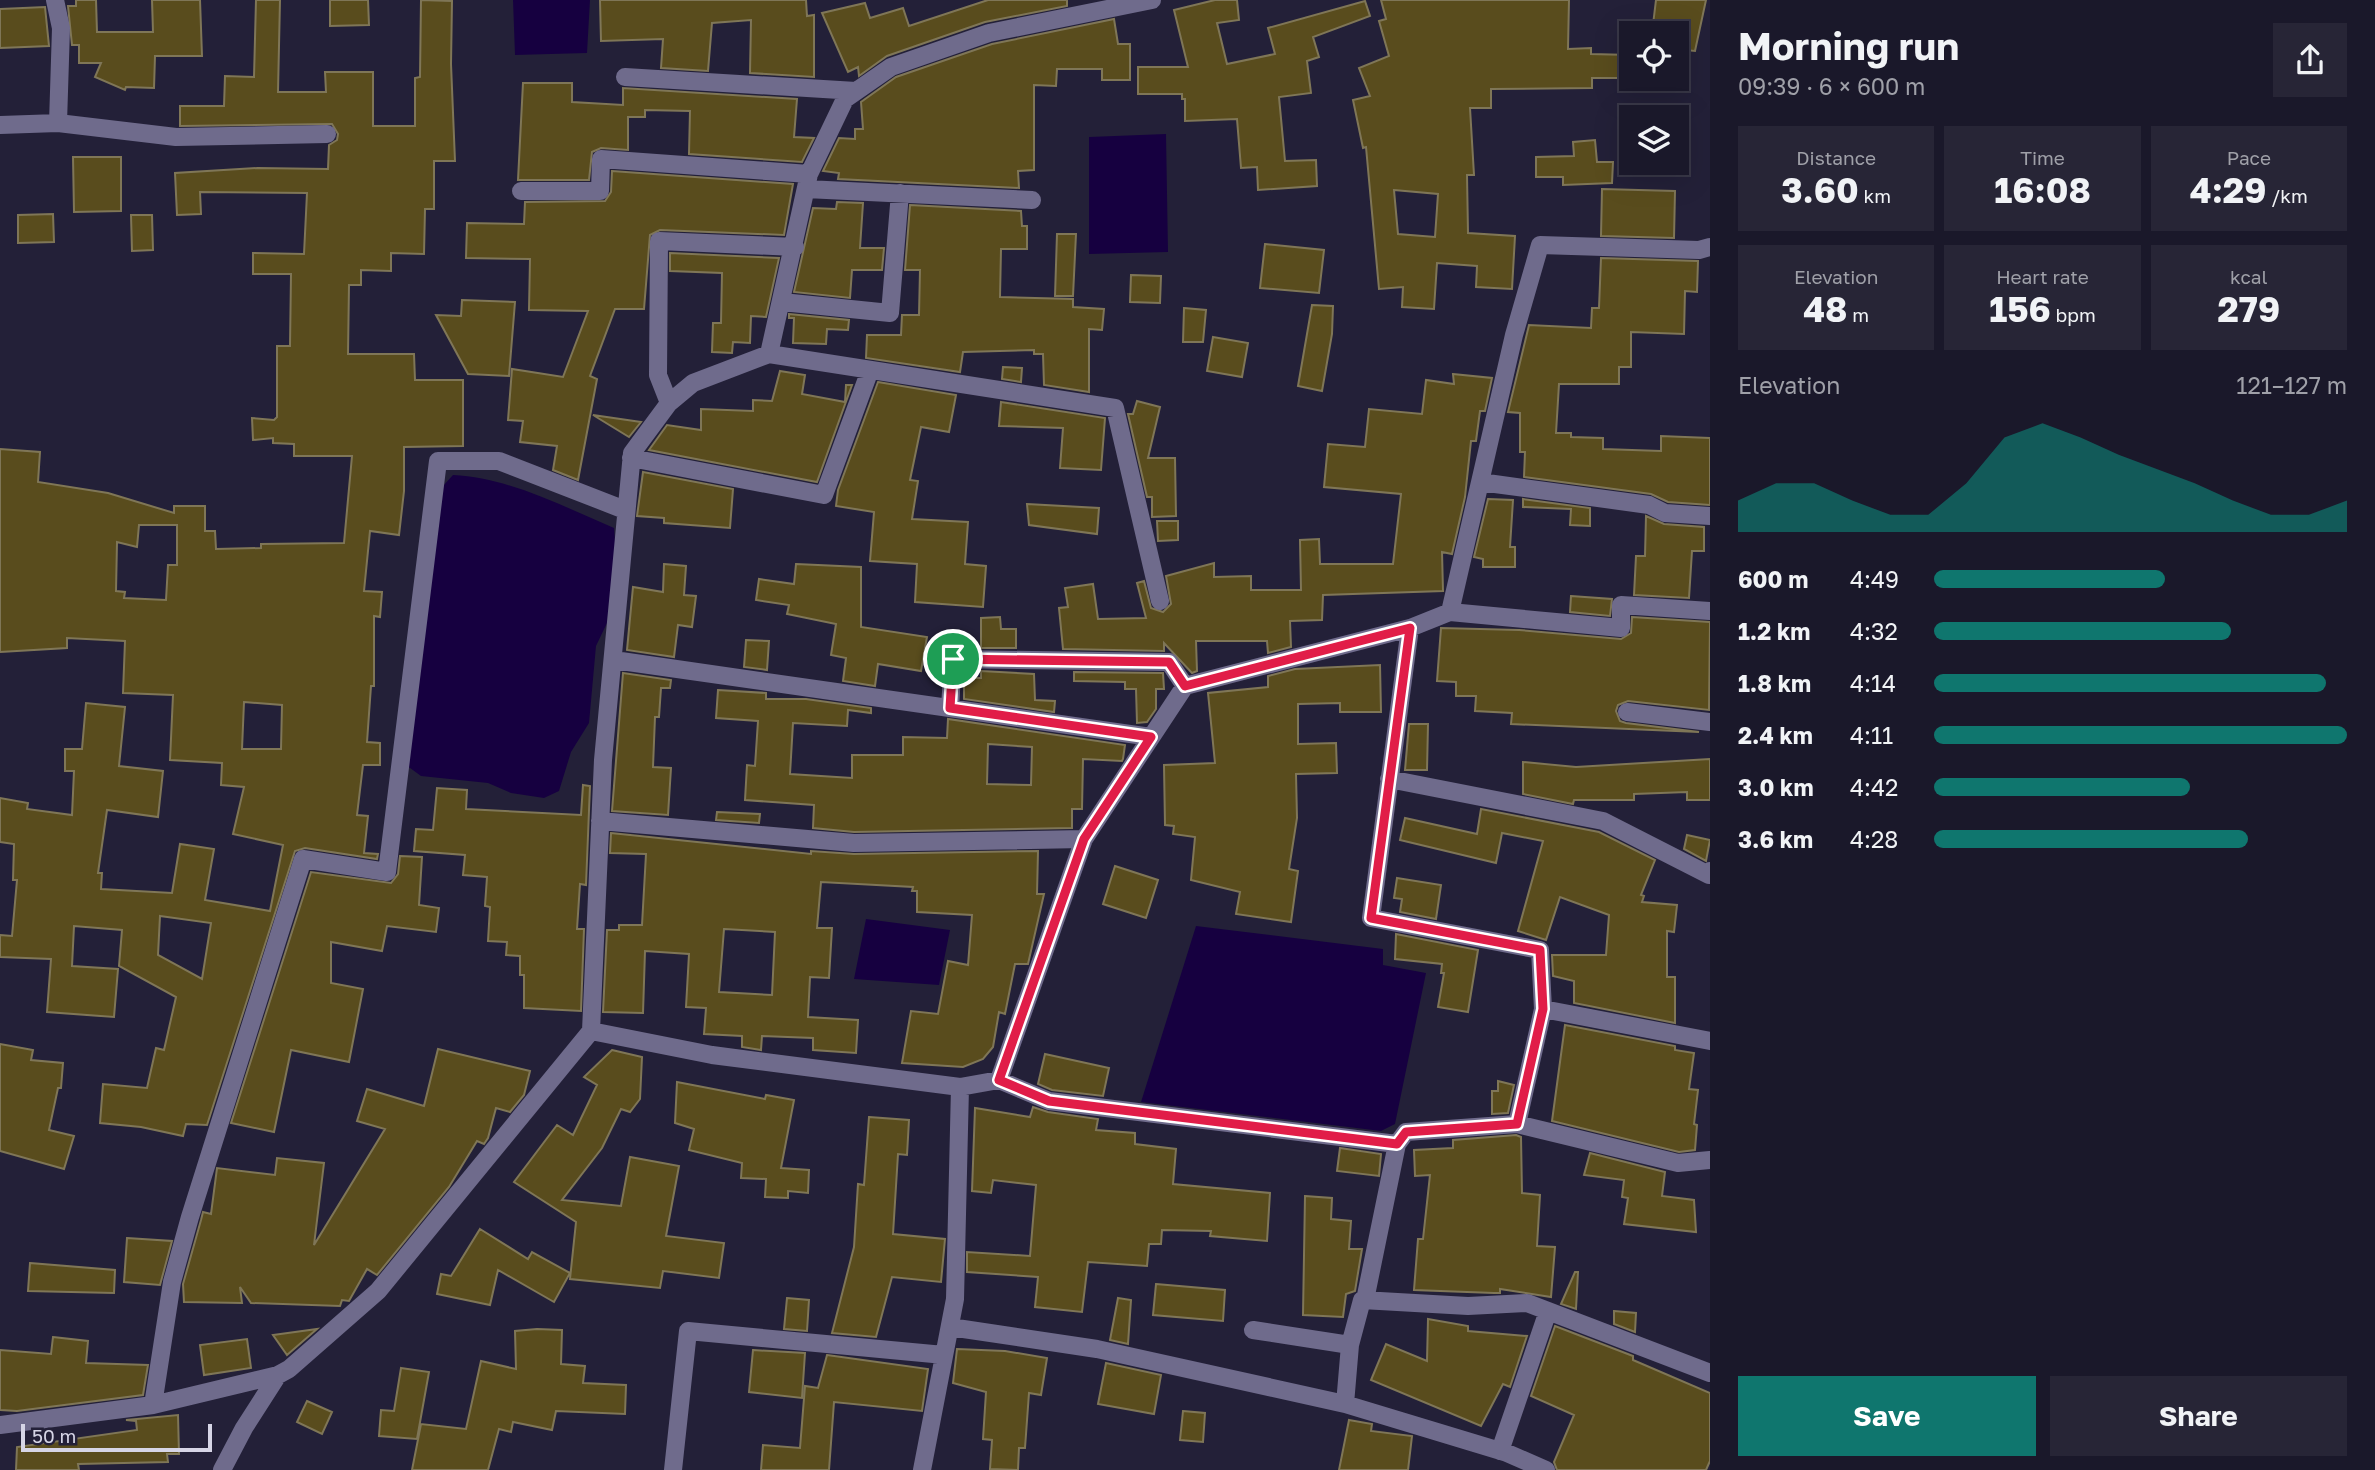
<!DOCTYPE html>
<html lang="en">
<head>
<meta charset="utf-8">
<style>
	body { margin:0; font-family:"Golos Text",sans-serif; background:#272536; color:#f1f3f6; height:100vh; display:flex; flex-direction:column; font-size:26px; white-space:nowrap }
	* { box-sizing:border-box; margin:0 }
	p { font-size:23px; color:#9fa0a8 }
	.icon { flex:none; width:38px; height:38px; fill:none; stroke:currentColor; stroke-width:2; stroke-linecap:round; stroke-linejoin:round }
	.map { position:relative; flex:1; overflow:hidden }
	.drawer { display:flex; flex-direction:column; background:#1a182a; width:665px }
	.drawer>* { flex:none }
	.controls { position:absolute; left:1619px; top:21px; display:grid; gap:14px }
	.controls a { display:grid; place-items:center; width:70px; height:70px; border-radius:0px; background:#1a182a; box-shadow:0 7px 28px #0002,0 0 0 2px #383747; font-size:35px }
	.scale { position:absolute; left:21px; bottom:18px; width:191px; box-sizing:border-box; padding-left:7px; border:4px solid #d6d5e6; border-top:0; font-size:19px; line-height:24px; white-space:nowrap; color:#d6d5e6; -webkit-text-stroke:5px #232038; paint-order:stroke }
	.pin { position:absolute; display:grid; place-items:center; width:60px; height:60px; color:#fff; margin:-30px; border:4px solid #fff; border-radius:50%; box-shadow:0 2px 7px #0007 }
	.round { display:grid; place-items:center; flex:none; width:74px; height:74px; border-radius:0px; background:#272536 }
	.headline { display:flex; align-items:center; justify-content:space-between; height:119px; padding:0 28px }
	h1 { font-size:38px; font-weight:700; line-height:52px }
	.figures { display:grid; grid-template-columns:repeat(3,1fr); gap:10px; height:119px; padding:7px 28px }
	.figures div { display:grid; align-content:center; border-radius:0px; background:#272536; text-align:center }
	.figures b { font-size:35px; font-weight:700 }
	.figures small { font-size:19px; font-weight:400 }
	.figures p { font-size:19px }
	.chart { height:196px; padding:14px 28px }
	.chart p { display:flex; justify-content:space-between }
	.chart svg { width:100%; height:126px; margin-top:7px; fill:#0f766e; opacity:.7 }
	.button { display:flex; gap:14px; margin-top:auto; padding:14px 28px }
	.button a { flex:1; height:80px; border-radius:0px; background:#0f766e; color:#fff; font-size:28px; font-weight:700; line-height:80px; text-align:center }
	.button a+a { background:#272536; color:#f1f3f6 }
	ul { padding:0 28px; list-style:none; font-size:23px }
	li { display:grid; grid-template-columns:112px 84px 1fr; align-items:center; height:52px }
	li i { height:18px; border-radius:9px; background:#0f766e }
	main { display:flex; flex:1; min-height:0 }
	.map>svg:first-child { display:block }
</style>
</head>
<body>
<main>
<div class="map">
<svg width="1710" height="1470" viewBox="0 0 1710 1470">
	<rect width="100%" height="100%" fill="#232038"/>
	<path fill="#160040" d="M513,0H590L587,53L515,55Z
		M1166,134L1168,252L1089,254V137Z
		M453,475C510,478 562,506 614,528L616,556L607,623L596,646L589,723L571,752L559,791L544,798L511,793L488,783L421,776L406,765L443,486Z
		M866,919L950,930L939,985L854,979Z
		M1196,926L1383,949V965L1426,973L1395,1124L1381,1131L1141,1102Z"/>
	<path fill="#594c1d" stroke="#7f7657" stroke-width="2" fill-rule="evenodd" d="M76,0H96L97,32H153L152,0H200L202,56H155L154,88L126,87L125,90L95,77L101,63H79V45H72L68,6H76Z
		M256,0H280L278,92H326L325,72H373V126H415V78L420,77L421,0L452,1L451,64L455,161H434V209H425L424,254L391,253V271L361,270V285H349L348,354H414L415,380H463V446L404,447V491L399,535L370,531L364,591L382,592L380,617L374,616V686H371L367,742L380,743V765H363L357,815L368,816L364,853L378,854L377,859L305,848L295,851L207,1125L186,1124L183,1136L141,1127L100,1123L103,1084L147,1088L156,1048L164,1050L176,997L119,966L122,930L74,926L72,966L118,969L114,1017L47,1012L51,959L0,957V935L12,936L17,880H13L14,844L0,842V798L28,803L27,809L72,815L74,771H65V749H82L86,703L125,707L119,766L163,771L158,817L107,810L98,873H102L101,889L172,893L180,844L214,849L205,900L270,911L283,845L233,834L244,787L221,785L222,763L170,760L173,695L123,693L125,641L67,638V648L0,652V449L40,452L38,482L108,493L174,513V506H205V531H215L216,549L261,548V544L344,543L352,456H294V444L273,443V438L253,440L252,418L274,420L277,417V346H290L291,274H253V253L304,254L307,193L200,192L201,214L177,215L175,173L258,168L328,169L329,145L337,140L338,134L332,124L180,126V106H224L225,76L254,77ZM139,525H177V565H168L166,600L124,598L125,592L116,591L117,542L137,547ZM244,702L282,705L281,749H242ZM160,916L211,923L202,979L158,955Z
		M330,0H368L369,25L330,26Z
		M600,0H806L807,16L814,15V77L750,73L751,20L712,23L708,71L661,68L663,39L601,41Z
		M988,0H1067V6L985,22L887,56L859,76L858,67L848,72L822,13L865,3L870,18L903,8L909,26Z
		M1215,0H1237L1239,20L1217,23L1227,64L1275,54L1268,28L1365,1L1370,16L1313,37L1319,57L1307,61L1311,93L1279,97L1285,161L1316,160L1317,186L1258,190L1257,167L1241,168L1237,119L1185,121V99H1182V94H1138V67H1188L1174,10Z
		M1381,0H1569L1568,49L1591,48V54L1631,55V78H1592V88L1491,89V108H1470L1474,175H1467L1468,233L1515,236L1512,289L1476,287L1477,266L1437,263L1434,309L1402,307L1403,287L1379,289L1366,147L1363,148L1353,100L1370,96L1359,68L1389,56L1379,21L1386,19ZM1394,190L1438,194L1435,237L1398,234Z
		M1656,0H1706L1695,51L1676,49V33H1652Z
		M45,7L49,46L0,48V9Z
		M1114,19L1118,44H1130V80H1102V69H1057L1056,86L1034,85V170L1018,171L1019,188L838,179L839,173L823,171L839,138L855,139V129H863L861,102L896,77L992,44Z
		M523,83H572V102L623,105V88L797,99L794,137L814,138L802,162L689,154L690,111L645,110V117H628V150L601,148L592,152L589,180H518Z
		M1595,140L1597,162H1613L1612,183L1563,185V177H1536V157L1574,156L1573,142Z
		M73,157H121V211L74,212Z
		M612,171L793,184L784,235L660,230L650,235L644,309H615L590,376L597,379L578,480L553,470L557,446L520,442L523,421L508,420L512,369L563,377L588,311L529,310L530,259L466,258L467,223L524,224L525,202L605,201L611,192Z
		M1602,189L1675,191L1674,238L1601,236Z
		M837,202L863,203L860,248H884L882,270H852L850,298L794,292L813,208L836,209Z
		M910,205L1021,211L1022,226H1027V249H1001L1000,297L1073,299V307L1104,309L1102,330L1089,329V392L1044,385L1043,354H1034V350L963,352L960,372L866,358L867,335H901L902,315H919L920,270H905Z
		M53,214L54,242L18,243V215Z
		M131,215H152L153,250L132,251Z
		M1057,234H1076L1073,296H1055Z
		M1265,244L1324,250L1319,293L1260,288Z
		M670,253L779,258L766,317L751,316L750,343L733,342L732,353L712,352L713,323H721L722,273L670,271Z
		M1601,258L1698,261L1697,292L1685,291L1684,334L1631,332V367H1619V384H1559L1556,433H1571V437L1603,438V449L1661,451V436L1710,438V505L1668,502L1651,494L1524,477L1525,452H1520V413L1508,412L1529,325L1591,328L1592,308H1599Z
		M1131,275L1161,276L1160,303L1130,302Z
		M462,300L515,302L509,376L468,374L436,315L461,316Z
		M1312,305L1333,306L1332,334L1322,391L1298,386Z
		M1184,308L1206,310L1203,342H1183Z
		M789,314L849,320L848,330L827,329L826,344L793,343L794,318H789Z
		M1213,337L1248,343L1242,377L1207,371Z
		M1003,367L1022,368L1021,382L1002,379Z
		M780,371L805,375L802,394L845,402L846,385H852L817,482L649,450L667,425L701,430V409L753,411V400L772,401Z
		M1453,374L1492,378L1485,411H1480L1476,441H1471L1465,497L1452,554L1442,552L1443,591L1323,595L1322,620L1290,621L1291,647L1268,653L1267,641H1196L1197,671L1192,673L1164,643V651L1063,649L1059,608L1068,607L1065,588L1093,584L1098,619L1146,618L1137,583L1144,581L1151,608L1163,612L1171,604L1166,576L1214,563V577L1251,576V590H1301L1300,540L1319,539L1320,564H1393L1401,494L1324,487L1328,444L1365,447L1369,409L1422,414L1426,380L1454,384Z
		M878,382L956,395L949,432L921,427L910,480L918,481L912,519L968,522L965,564L986,566L983,607L915,602L917,564L870,561L874,512L836,506L838,490Z
		M1137,401L1160,407L1148,458H1175L1176,516L1152,517V497H1147L1128,414H1133Z
		M1001,402L1105,418L1101,470L1060,468L1063,428L999,426Z
		M593,415L641,422L629,437Z
		M643,472L733,489L730,528L664,523V518L637,516Z
		M1488,499L1513,500L1510,547H1515V567H1483V559L1474,557Z
		M1523,499L1590,508V526L1570,525L1571,509L1523,507Z
		M1027,504L1099,508L1097,534L1029,525Z
		M1646,516L1664,524L1704,527V551H1692L1689,598L1634,595L1636,556H1645Z
		M1157,521H1178V540L1158,541Z
		M664,564L686,566L684,595L696,596L692,627L678,625L674,657L627,650L633,587L663,592Z
		M796,564L861,567V627L927,637L921,671L878,664L875,686L843,681L846,658L831,655L836,624L787,614L789,605L756,600L759,579L794,584Z
		M1571,596L1612,599L1610,616L1570,612Z
		M1000,617L1001,629H1016V648H981V618Z
		M1632,617L1710,622L1709,710L1628,701L1618,705L1616,711L1620,721L1626,723L1699,732L1511,724L1512,713L1475,711L1476,696H1456V682L1437,681L1441,628L1519,630L1621,639L1631,633Z
		M746,640L769,641L767,670L744,667Z
		M1380,665L1381,712H1340V703L1298,704V744L1336,743L1337,773L1296,774L1297,818L1289,869L1298,871L1291,922L1236,914L1240,892L1191,880L1195,837L1173,834L1174,826L1165,825L1164,765L1215,763L1208,693L1268,687V676L1295,669Z
		M981,671L1034,674L1035,700L1055,701L1054,712L964,699V678H981Z
		M1074,672L1163,673L1164,689H1156V709L1147,722L1137,723L1136,689H1125V682L1074,681Z
		M623,673L671,680L670,688H661L659,717H655L653,767L671,768L668,815L612,811Z
		M718,690L766,693V699H806L871,708V713L848,710L847,726L793,723L790,774L852,778V755H903V737L947,738L948,719L1125,745L1123,759L1122,761L1083,759L1082,809H1072V828L854,832L813,828L814,805L745,800L747,765L755,766L758,721L716,718ZM988,744L1032,747L1031,785L987,784Z
		M1409,724H1428L1427,770H1405Z
		M1710,759V800H1687V792L1634,794V800H1574L1573,804L1523,794V762L1576,767Z
		M583,785L590,786L586,885L580,884L577,929H584L581,1011L524,1008V975H520V956L506,955L507,942L488,941L490,907L485,906L487,877L463,875L465,855L414,851L416,829L433,830L437,788L467,790L466,809L581,815Z
		M1481,809L1599,832L1655,860L1641,895L1644,896L1642,902L1677,905L1674,932L1667,931V977H1675V1023L1574,1003V981L1553,976L1552,955H1606L1609,915L1560,897L1546,940L1518,931L1543,841L1502,833L1496,863L1400,840L1405,818L1477,834Z
		M717,812L760,814L759,823L716,820Z
		M611,833L811,854V851L854,854L1038,851L1037,894H1044L1028,964H1015L1005,1014L999,1012L993,1047L983,1059L963,1067L902,1063L911,1011L938,1014L948,961L968,965L972,915L917,912V891H912L913,887L821,882L817,928H832L829,978L810,977L808,1017L858,1020L856,1053L813,1050V1038L762,1036L761,1050L742,1047V1036L704,1034L706,1008L686,1007L689,954L645,951L643,1013L603,1012L607,930H619V925H642L646,854L610,853ZM724,929L775,932L772,995L719,992Z
		M1687,835L1710,840L1706,861L1684,849Z
		M400,856L422,857L419,905L439,908L436,932L387,926L382,951L331,942V983L363,989L349,1062L291,1050L274,1132L231,1123L311,872L391,883L398,874Z
		M1115,866L1158,880L1146,918L1103,904Z
		M1397,878L1441,885L1436,919L1400,912L1402,899L1394,898Z
		M1396,934L1478,950L1468,1012L1438,1007L1444,973H1441L1442,964L1395,959Z
		M1565,1025L1675,1046V1050L1694,1053L1689,1089L1698,1090L1694,1124L1697,1125L1695,1150L1679,1152L1552,1121Z
		M0,1044L33,1050L31,1060L63,1063L61,1088H58L49,1130L74,1136L64,1169L0,1151Z
		M438,1049L530,1071L524,1095L510,1112L496,1108L488,1138L484,1144L477,1141L449,1187L377,1275L367,1269L349,1301L342,1300L340,1306L251,1303L240,1287L242,1303L184,1302L183,1284L201,1220L203,1212L211,1214L217,1168L275,1175L277,1158L324,1163L314,1245L385,1129L357,1121L367,1089L424,1106Z
		M612,1050L642,1057L640,1099L630,1112L621,1109L602,1148L562,1200L621,1206L630,1157L679,1166L666,1236L724,1243L719,1278L663,1271L660,1288L570,1279L576,1222L514,1182L557,1125L573,1135L597,1085L584,1077Z
		M1045,1054L1109,1068L1103,1096L1052,1090L1038,1084Z
		M1498,1081L1514,1085L1508,1113L1492,1114V1091H1498Z
		M677,1082L765,1099L766,1095L794,1100L781,1168L809,1170L808,1193L788,1191V1198L765,1197L766,1179L741,1178L742,1163L689,1150L694,1129L675,1123Z
		M1033,1107L1048,1112L1098,1119L1096,1130L1135,1133V1144L1176,1149L1173,1184L1270,1193L1267,1241L1210,1236L1211,1231L1162,1230L1161,1244H1149L1147,1266L1088,1262L1082,1312L1035,1307L1038,1277L967,1272V1252L1030,1256L1036,1185L993,1180L991,1193L972,1191L975,1108L1030,1117Z
		M869,1117L909,1120L907,1155L898,1154L893,1234L945,1239L941,1282L892,1277L876,1337L832,1333L854,1247L858,1184L864,1185Z
		M1516,1135L1521,1137L1522,1193L1540,1195L1537,1246L1555,1247L1551,1297L1500,1289V1293H1494L1414,1290L1418,1239H1423L1430,1175L1415,1176L1414,1150L1453,1148V1140Z
		M1340,1148L1381,1154L1379,1176L1337,1171Z
		M1590,1153L1665,1172L1662,1196L1694,1200L1696,1232L1624,1224L1628,1198L1622,1197L1624,1180L1584,1175Z
		M1305,1196L1332,1198L1331,1219L1351,1221L1349,1249H1362L1355,1291L1346,1294L1343,1317L1303,1315Z
		M480,1229L528,1259L532,1252L570,1273L554,1302L498,1270L490,1305L437,1294L441,1274L451,1276Z
		M127,1238L172,1241L160,1285L124,1282Z
		M30,1263L115,1270L114,1293L28,1291Z
		M1575,1272H1578L1576,1309L1561,1304Z
		M1156,1284L1225,1290L1223,1321L1153,1315Z
		M787,1298L809,1300L807,1331L784,1329Z
		M1118,1298L1131,1300L1128,1344L1110,1340Z
		M1614,1311L1636,1313L1635,1332L1614,1324Z
		M1428,1319L1468,1326V1331L1527,1336L1510,1387L1503,1384L1481,1426L1371,1380L1386,1344L1427,1361Z
		M1555,1326L1633,1356V1360L1710,1393V1461L1706,1470H1557L1554,1462L1574,1415L1531,1396Z
		M317,1329L287,1355L273,1335Z
		M537,1329L562,1330L561,1364L585,1366L583,1383L626,1385L625,1414L556,1411L552,1430L513,1422L511,1432L499,1429L488,1470H412L421,1424L466,1429L481,1361L516,1369L515,1331Z
		M53,1337L88,1341L86,1363L148,1365L143,1395L17,1411L0,1410V1350L51,1354Z
		M247,1339L251,1368L204,1375L200,1345Z
		M957,1349L1005,1351L1047,1358L1041,1395L1029,1393L1025,1448H1019L1018,1470L990,1469L992,1440L983,1439L986,1392L953,1383Z
		M753,1350L805,1353L802,1398L749,1392Z
		M827,1355L928,1369L922,1411L834,1402L829,1470H761L763,1445L800,1448L805,1386L818,1388Z
		M1106,1363L1161,1375L1154,1414L1098,1404Z
		M401,1368L429,1372L417,1439L379,1436L381,1410L394,1411Z
		M307,1401L332,1412L322,1434L297,1422Z
		M1183,1411L1205,1413L1203,1442L1180,1440Z
		M178,1415L179,1454H167L168,1462L78,1464L79,1470H16L17,1447L137,1430L136,1421L126,1420Z
		M1349,1420L1372,1424L1371,1431L1412,1436L1408,1470H1339Z"/>
	<g fill="none" stroke-linecap="round" stroke-linejoin="round">
		<path stroke="#6f6b8c" stroke-width="18" d="M55,0L61,28L58,123
			M625,77L856,91
			M0,125L58,123L176,137L327,134
			M806,189L1032,200
			M521,191H600L601,159L809,174
			M782,302L890,313L900,193
			M769,354L1115,408L1160,601
			M669,403L658,375L659,241L795,247
			M631,458L824,495L870,370
			M1480,482L1649,505L1665,513L1710,516
			M1450,612L1621,628V605L1710,611
			M1410,628L1371,918L1540,950L1543,1009
			M614,660L1151,737
			M950,708L953,659L1169,662L1185,686
			M1627,712L1710,722
			M1389,779L1603,821L1709,875L1710,871
			M600,821L854,843L1084,839
			M591,1031L712,1055L960,1087L999,1080L1084,839L1185,686L1410,628L1450,612L1514,335L1540,245L1699,250L1710,247
			M999,1080L1049,1101L1397,1144L1365,1300
			M1517,1124L1543,1009L1710,1041
			M1397,1144L1406,1132L1517,1124L1678,1163L1710,1160
			M950,1327L1097,1349L1345,1404
			M1253,1330L1350,1345L1345,1404L1507,1453L1546,1470
			M1350,1345L1362,1300L1468,1306L1527,1303L1710,1373
			M153,1405L172,1282L190,1217L303,859L387,872L438,461H499L625,510
			M0,1425L153,1405L278,1375L289,1369L378,1291L591,1031L603,760L632,453L669,403L693,383L769,354L809,174L845,99L891,67L989,33L1152,0
			M1500,1451L1548,1311
			M222,1470L244,1428L278,1375
			M673,1470L688,1331L944,1355
			M922,1470L955,1299L960,1087"/>
	</g>
	<g fill="none" stroke-linecap="round" stroke-linejoin="round">
		<defs>
			<path id="route" d="M1410,628L1371,918L1540,950L1543,1009L1517,1124L1406,1132L1397,1144L1049,1101L999,1080L1084,839L1151,737L950,708L953,659L1169,662L1185,686Z"/>
		</defs>
		<use href="#route" stroke="#fff" stroke-width="14"/>
		<use href="#route" stroke="#e11d48" stroke-width="9"/>
	</g>
</svg>
<div class="controls">
<a><svg class="icon" aria-label="locate" viewBox="0 0 24 24"><circle cx="12" cy="12" r="6"/><path d="M12 2v4M12 18v4M2 12h4M18 12h4"/></svg></a>
<a><svg class="icon" aria-label="layers" viewBox="0 0 24 24"><path d="M12 4l9 5-9 5-9-5zM3 14l9 5 9-5"/></svg></a>
</div>
<div class="scale">50 m</div>
<div class="pin" style="left:953px;top:659px;background:#1e9e55"><svg class="icon" aria-label="arrive" viewBox="0 0 24 24"><path d="M6 21V4h12l-3 4 3 4H6"/></svg></div>
</div>
<section class="drawer">
<div class="headline"><div><h1>Morning run</h1><p>09:39 · 6 × 600 m</p></div><a class="round"><svg class="icon" aria-label="share" viewBox="0 0 24 24"><path d="M12 15V3M7 8l5-5 5 5M5 13v7h14v-7"/></svg></a></div>
<div class="figures">
<div><p>Distance</p><b>3.60<small> km</small></b></div>
<div><p>Time</p><b>16:08</b></div>
<div><p>Pace</p><b>4:29<small> /km</small></b></div>
</div>
<div class="figures">
<div><p>Elevation</p><b>48<small> m</small></b></div>
<div><p>Heart rate</p><b>156<small> bpm</small></b></div>
<div><p>kcal</p><b>279</b></div>
</div>
<div class="chart"><p><span>Elevation</span>121–127 m</p>
<svg viewBox="0 0 160 44" preserveAspectRatio="none"><path d="M0 44V33L10 27L20 27L30 33L40 38L50 38L60 27L70 11L80 6L90 11L100 17L110 22L120 27L130 33L140 38L150 38L160 33V44z"/></svg>
</div>
<ul>
<li><b>600 m</b>4:49<i style="width:56%"></i></li>
<li><b>1.2 km</b>4:32<i style="width:72%"></i></li>
<li><b>1.8 km</b>4:14<i style="width:95%"></i></li>
<li><b>2.4 km</b>4:11<i style="width:100%"></i></li>
<li><b>3.0 km</b>4:42<i style="width:62%"></i></li>
<li><b>3.6 km</b>4:28<i style="width:76%"></i></li>
</ul>
<div class="button"><a>Save</a><a>Share</a></div>
</section>
</main>
</body>
</html>
